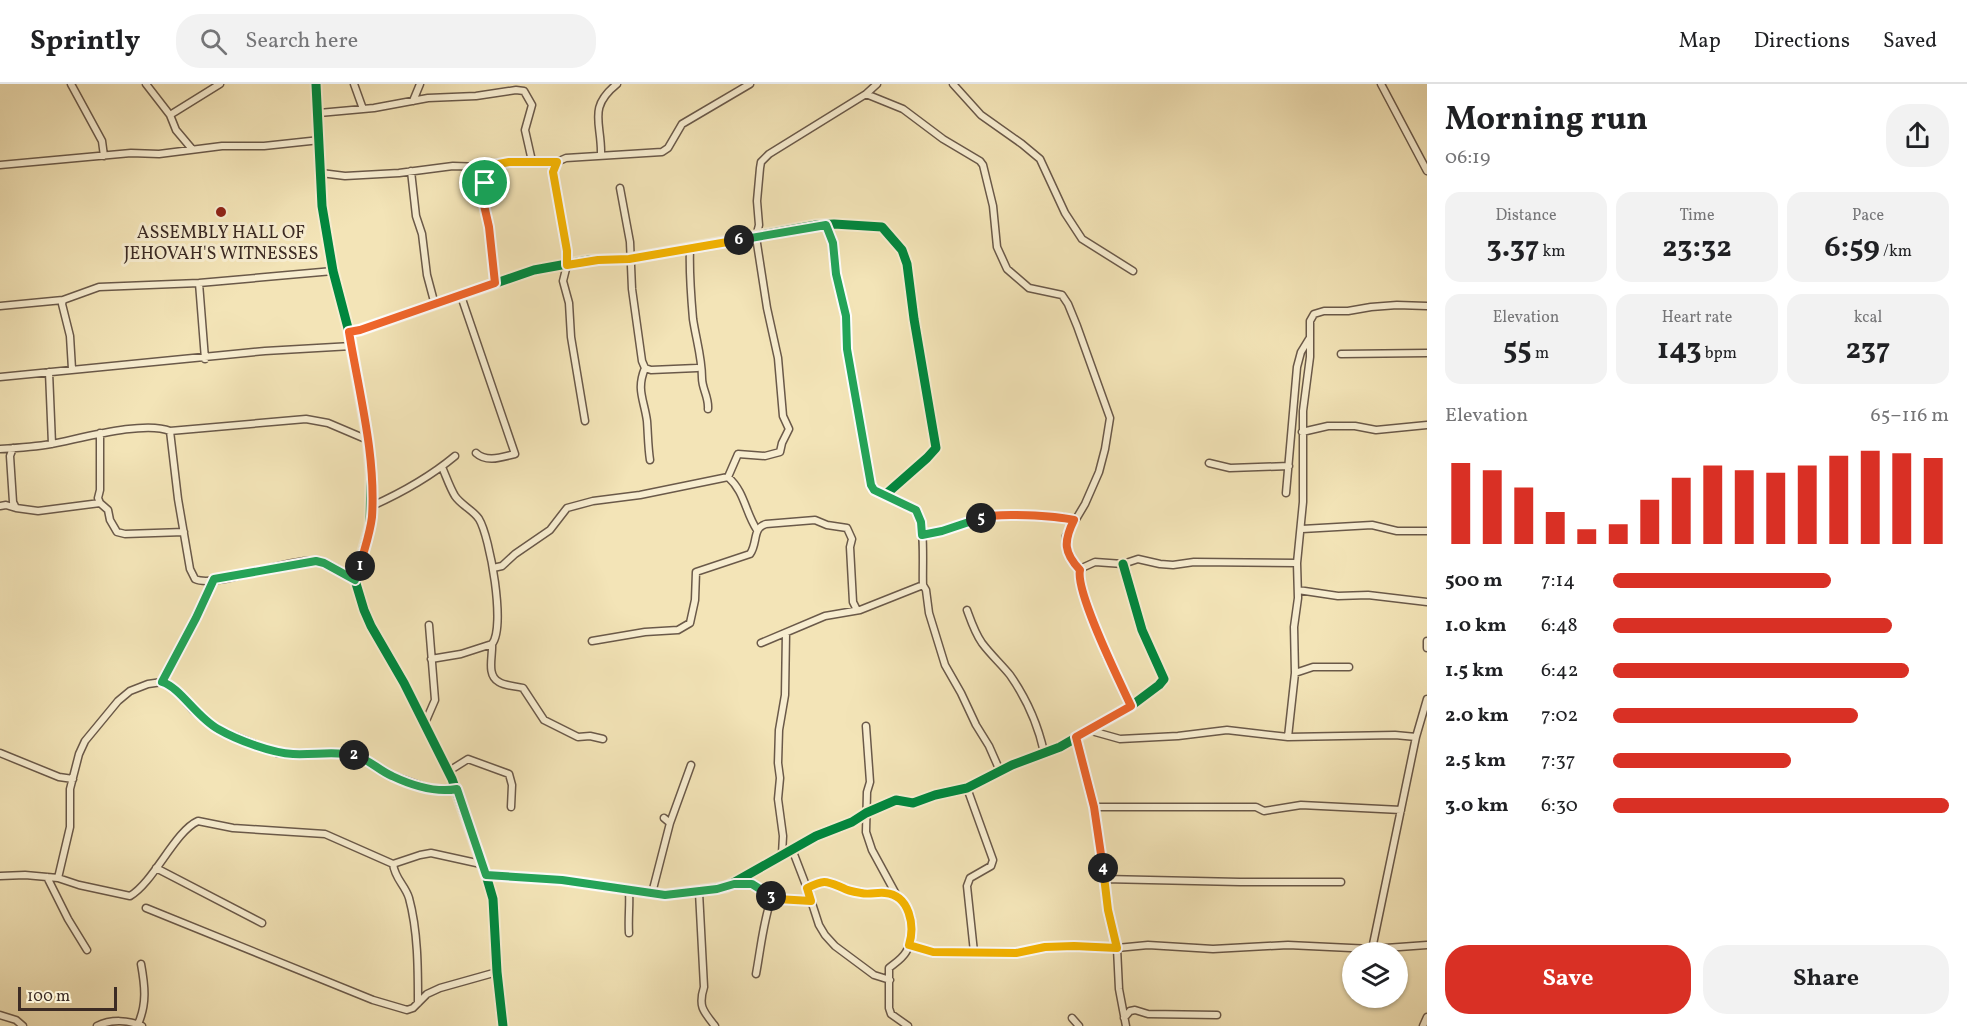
<!DOCTYPE html>
<html lang="en">
<head>
<meta charset="utf-8">
<style>
	body { margin:0; font-family:Vollkorn,serif; background:#f2f2f2; color:#202124; height:100vh; display:flex; flex-direction:column; font-size:22px; white-space:nowrap }
	* { box-sizing:border-box; margin:0 }
	p { font-size:20px; color:#757577 }
	.icon { flex:none; width:33px; height:33px; fill:none; stroke:currentColor; stroke-width:2; stroke-linecap:round; stroke-linejoin:round }
	.map { position:relative; flex:1; overflow:hidden }
	.panel { display:flex; flex-direction:column; background:#fff; width:540px }
	.panel>* { flex:none }
	.buttons { position:absolute; left:1342px; top:858px; display:grid; gap:12px }
	.buttons a { display:grid; place-items:center; width:66px; height:66px; border-radius:50%; background:#fff; box-shadow:0 2px 4px #0004; font-size:30px }
	.scale { position:absolute; left:18px; bottom:15px; width:99px; box-sizing:border-box; padding-left:6px; border:3px solid #3c2b24; border-top:0; font-size:16px; line-height:21px; white-space:nowrap; color:#3c2b24; -webkit-text-stroke:4px #f7edd0; paint-order:stroke }
	.pin { position:absolute; display:grid; place-items:center; width:51px; height:51px; color:#fff; margin:-26px; border:3px solid #fff; border-radius:50%; box-shadow:0 2px 6px #0007 }
	.km { position:absolute; width:30px; height:30px; margin:-15px; border-radius:50%; background:#222; color:#fff; font-size:16px; line-height:30px; text-align:center }
	.round { display:grid; place-items:center; flex:none; width:63px; height:63px; border-radius:24px; background:#f2f2f2 }
	.overview { display:flex; align-items:center; justify-content:space-between; height:102px; padding:0 18px }
	h1 { font-size:33px; font-weight:700; line-height:45px }
	.metrics { display:grid; grid-template-columns:repeat(3,1fr); gap:9px; height:102px; padding:6px 18px }
	.metrics div { display:grid; align-content:center; border-radius:15px; background:#f2f2f2; text-align:center }
	.metrics b { font-size:30px; font-weight:700 }
	.metrics small { font-size:16px; font-weight:400 }
	.metrics p { font-size:16px }
	.chart { height:168px; padding:12px 18px }
	.chart p { display:flex; justify-content:space-between }
	.chart svg { width:100%; height:108px; margin-top:6px; stroke:#d93025; stroke-width:6 }
	.primary-button { display:flex; gap:12px; margin-top:auto; padding:12px 18px }
	.primary-button a { flex:1; height:69px; border-radius:24px; background:#d93025; color:#fff; font-size:24px; font-weight:700; line-height:69px; text-align:center }
	.primary-button a+a { background:#f2f2f2; color:#202124 }
	ul { padding:0 18px; list-style:none; font-size:20px }
	li { display:grid; grid-template-columns:96px 72px 1fr; align-items:center; height:45px }
	li i { height:15px; border-radius:8px; background:#d93025 }
	header { display:flex; align-items:center; gap:36px; box-sizing:border-box; height:84px; padding:0 30px; background:#fff; border-bottom:2px solid #e0e0e0 }
	header strong { font-size:28px }
	nav { display:flex; gap:33px; margin-inline-start:auto; font-size:21px }
	.search { width:420px; height:54px; background:#f2f2f2; display:flex; align-items:center; gap:15px; box-sizing:border-box; padding:0 21px; border-radius:24px; color:#757577; font-size:22px }
	main { display:flex; flex:1; min-height:0 }
	.map>svg:first-child { display:block }
</style>
</head>
<body>
<header>
<strong>Sprintly</strong>
<div class="search"><svg class="icon" aria-label="search" viewBox="0 0 24 24"><circle cx="10" cy="10" r="6"/><path d="M15 15l6 6"/></svg>Search here</div>
<nav><a>Map</a><a>Directions</a><a>Saved</a></nav>
</header>
<main>
<div class="map">
<svg width="1427" height="942" viewBox="0 0 1427 942">
	<rect width="100%" height="100%" fill="#f3e4b7"/>
	<filter id="stains"><feTurbulence type="fractalNoise" baseFrequency=".00333" numOctaves="4"/><feColorMatrix values="0 0 0 0 .2 0 0 0 0 .09 0 0 0 0 .02 0 0 0 .5 -.17"/></filter>
	<radialGradient id="worn" r=".72"><stop offset=".6" stop-color="#630" stop-opacity="0"/><stop offset="1" stop-color="#630" stop-opacity=".3"/></radialGradient>
	<g fill="none" stroke-linecap="round" stroke-linejoin="round">
		<defs>
			<path id="street" d="M71,0L102,57L104,72
				M146,0L170,31L176,46L192,65
				M354,0L363,25
				M953,0L981,31L1022,60L1040,75L1065,129L1082,155L1133,187
				M1381,0L1427,87
				M866,10L903,25L943,55L980,77L983,81L993,122L997,163L1007,185L1029,204L1062,211L1068,220L1077,242L1110,334L1105,365L1099,388L1085,420L1066,452V462L1072,477L1080,486
				M413,17L420,0
				M319,29L374,24L428,14L476,12L516,6L524,7L532,21L525,46L532,77
				M170,31L220,0
				M601,71C602,39 587,24 617,0
				M557,78L553,88L554,98L567,167V181L563,197L569,219L571,253L585,337
				M0,81L131,69L159,70L222,62H264L320,56
				M483,83L484,121L489,143L495,199
				M411,87L416,132L422,150L427,191L435,221
				M321,89L345,92L399,89L453,82L483,83L509,78H557L566,74L662,68L668,64L682,40L750,0
				M620,104L630,158L632,205L642,277L645,284L651,286L697,284
				M826,141L833,159L836,190L845,232L847,265L871,401L874,406C882,409 912,422 916,427C926,437 922,485 923,501L926,506L929,529L945,581L961,609L976,641L989,662L1000,687
				M690,165C689,189 691,212 693,235C696,255 702,274 702,294C702,305 709,313 708,325
				M199,199L205,275
				M461,212L515,370C502,373 487,379 476,369
				M63,216L62,220L70,252L72,285
				M0,222L63,216L99,203L199,199L333,187
				M349,248L360,246L534,186L589,176L629,175L816,141L834,140L882,143L902,166L907,180L914,235L936,364L927,374L885,411
				M1341,270L1427,269
				M645,284C636,306 644,315 647,337C648,350 648,363 650,376
				M49,288L52,360
				M0,293L265,267L352,262
				M170,347L178,415L190,485L195,495C215,505 289,473 318,477C331,479 344,490 355,496
				M1302,348L1328,342H1355L1376,346L1427,341
				M100,349V406L98,414L100,419L108,426L110,436L117,448L125,450L184,448
				M13,364L10,372L13,418L16,424L38,427L100,419
				M0,365C17,364 34,363 51,360C79,355 144,336 170,347L306,335L328,339L368,356
				M1209,379L1230,384L1289,382
				M728,393C745,408 745,428 757,446
				M1286,409L1297,283L1301,268L1309,255
				M0,422L6,421L16,424
				M372,422C401,409 431,392 455,372
				M1302,445L1372,441L1397,447H1427
				M922,451L942,447L985,432L1008,431L1063,433L1074,436
				M493,484L502,482L515,470L550,446L567,424L593,417L640,411L728,393L738,370L765,372L780,368L782,359L789,345L783,332L778,274L767,224L756,153L759,141L757,117L760,84L761,78L769,70L866,10L877,0
				M1298,506L1338,512L1368,511L1427,518
				M967,526C971,537 975,549 982,559C991,571 1001,580 1010,591C1026,614 1038,641 1044,668
				M592,557L645,548L678,546L690,539L695,516L696,488L750,470C758,459 752,444 766,440L815,436L827,441L847,444L852,455L850,463L853,518L857,526
				M1427,557V564
				M761,559L825,532L860,526L923,501
				M492,560C493,572 486,591 499,598C505,602 516,602 523,604L544,636L578,653L590,652L603,655
				M431,575L461,570L492,560C506,543 490,453 479,435C473,426 461,421 455,412C450,404 446,392 442,383
				M1295,589L1313,583H1349
				M162,598L196,534L214,495
				M1131,622L1106,571L1081,504L1079,492L1080,486L1084,483L1095,478L1123,480L1138,475L1160,480L1173,481L1194,478L1297,479
				M425,639L435,616L429,541
				M866,642L870,698L867,708L866,748L872,766L897,812
				M1088,646L1120,655L1178,652L1227,646L1288,653L1395,651L1416,653
				M1076,653L1094,723L1108,826L1117,864L1119,905L1126,942
				M1288,653L1295,589L1294,543L1298,514L1297,479L1303,418V327L1310,273V237L1314,230L1324,227H1348L1371,223L1397,221L1427,222
				M0,669L59,693L73,695
				M449,687L468,675L509,690L512,701L511,723
				M967,704L993,776L991,782L970,794L967,802L974,868
				M1094,723H1256L1264,727L1301,721L1401,726
				M670,739L691,681
				M792,765L807,804L819,841L825,851L835,862L874,891L890,896
				M782,770L783,752L778,715L780,694L778,679L779,646L785,611L786,549
				M393,780C395,795 405,801 409,814C418,847 418,885 418,919
				M156,784L262,839
				M486,791L562,796L665,811L726,803L816,752L852,738L866,729L896,716L913,719L935,711L967,704L1012,681L1060,663L1131,622L1159,601L1164,595L1142,546L1123,480
				M0,792L25,791L58,794L79,801L130,812C154,798 175,747 198,737L233,744L325,750L393,780L420,771L431,769L481,780
				M47,793L68,835L87,866
				M58,794L70,743V705L79,670L85,657L118,617L130,607L148,600L162,598L167,599L173,603L193,626L217,645L277,669L347,670L363,674L391,691L433,706L445,707L457,705
				M1104,795L1240,798H1341
				M735,800H752L763,809L777,815L811,817
				M807,804C829,793 839,803 860,809C870,811 879,807 888,809C913,815 918,849 906,868C902,875 895,879 889,884V924L891,930L908,942
				M699,808L704,903C698,922 703,927 715,942
				M652,809L670,739L664,734
				M146,824L373,916L407,926L413,924L427,910L440,904L497,888
				M629,849C628,834 630,821 629,806
				M909,861L933,869H1016L1045,863L1074,862L1117,864L1148,861L1213,865L1288,861L1372,865L1427,861
				M1372,865L1416,653L1427,615
				M756,890C761,863 763,838 772,812
				M0,931L16,936L23,942
				M1072,934L1079,942
				M1124,934L1130,927L1135,926L1148,930L1217,931
				M138,940C147,920 145,902 141,880
				M97,942C111,935 129,936 142,942
				M1423,942L1427,933"/>
			<path id="secondary" d="M316,0L322,122L333,187L349,248L368,356L371,390L370,442L355,496L364,526L371,542L404,599L452,695L486,791L493,815L497,888L503,942"/>
		</defs>
		<use href="#street" stroke="#6a5949" stroke-width="9"/>
		<use href="#secondary" stroke="#3c2b24" stroke-width="11"/>
		<use href="#street" stroke="#f7edd0" stroke-width="6"/>
		<use href="#secondary" stroke="#f7edd0" stroke-width="8"/>
		<defs>
			<path id="cycleway" d="M316,0L322,122L333,187L349,248L368,356L371,390L370,442L355,496L364,526L371,542L404,599L452,695L486,791L493,815L497,888L503,942
				M349,248L360,246L534,186L589,176L629,175L816,141L834,140L882,143L902,166L907,180L914,235L936,364L927,374L885,411
				M486,791L562,796L665,811L726,803L816,752L852,738L866,729L896,716L913,719L935,711L967,704L1012,681L1060,663L1131,622L1159,601L1164,595L1142,546L1123,480"/>
		</defs>
		<use href="#cycleway" stroke="#f7edd0" stroke-width="13"/>
		<use href="#cycleway" stroke="#00873e" stroke-width="9"/>
	</g>
	<g fill="none" stroke-linecap="round" stroke-linejoin="round">
		<defs>
			<path id="split-1" d="M360,482C364,466 370,450 372,433C376,371 359,309 349,248L360,246L495,199L489,143L484,121L485,99"/>
			<path id="split-2" d="M354,671C334,667 314,671 293,670C272,669 237,656 218,645C197,634 180,603 162,598L196,534L214,495L316,477L324,479L355,496L360,482"/>
			<path id="split-3" d="M354,671C369,675 378,686 392,692C411,701 436,709 457,705L486,791L562,796L665,811L717,805L734,800H752L771,812"/>
			<path id="split-4" d="M771,812L777,815L811,817L807,804C825,795 826,797 843,804C848,807 855,808 861,809C869,811 877,808 885,809C910,811 915,842 909,861L933,868L1016,869L1045,863L1074,862L1117,864L1108,826L1103,784"/>
			<path id="split-5" d="M981,434C998,428 1056,432 1074,436C1063,458 1064,469 1080,486C1075,508 1120,598 1131,622L1076,653L1094,723L1103,784"/>
			<path id="split-6" d="M739,156L826,141L833,159L836,190L846,232L847,265L871,401L874,406L916,426L921,438L922,451L942,447L981,434"/>
			<path id="split-7" d="M485,99L483,83L509,78H557L553,88L567,167V181L598,176L629,175L739,156"/>
		</defs>
		<use href="#split-1" stroke="#fff" stroke-width="12"/>
		<use href="#split-2" stroke="#fff" stroke-width="12"/>
		<use href="#split-3" stroke="#fff" stroke-width="12"/>
		<use href="#split-4" stroke="#fff" stroke-width="12"/>
		<use href="#split-5" stroke="#fff" stroke-width="12"/>
		<use href="#split-6" stroke="#fff" stroke-width="12"/>
		<use href="#split-7" stroke="#fff" stroke-width="12"/>
		<use href="#split-1" stroke="#f0652b" stroke-width="8"/>
		<use href="#split-2" stroke="#22a559" stroke-width="8"/>
		<use href="#split-3" stroke="#22a559" stroke-width="8"/>
		<use href="#split-4" stroke="#f5b400" stroke-width="8"/>
		<use href="#split-5" stroke="#f0652b" stroke-width="8"/>
		<use href="#split-6" stroke="#22a559" stroke-width="8"/>
		<use href="#split-7" stroke="#f5b400" stroke-width="8"/>
	</g>
	<circle fill="#8f2418" stroke="#f7edd0" stroke-width="2" cx="221" cy="128" r="6"/>
	<g text-anchor="middle" stroke-width="6" stroke-linejoin="round" paint-order="stroke">
		<g font-size="18" fill="#3c2b24" stroke="#f7edd0">
			<text x="221" y="154">ASSEMBLY HALL OF<tspan x="221" dy="21">JEHOVAH'S WITNESSES</tspan></text>
		</g>
	</g>
	<rect width="100%" height="100%" filter="url(#stains)"/>
	<rect width="100%" height="100%" fill="url(#worn)"/>
</svg>
<div class="buttons">
<a><svg class="icon" aria-label="layers" viewBox="0 0 24 24"><path d="M12 4l9 5-9 5-9-5zM3 14l9 5 9-5"/></svg></a>
</div>
<div class="scale">100 m</div>
<div class="pin" style="left:485px;top:99px;background:#1e9e55"><svg class="icon" aria-label="arrive" viewBox="0 0 24 24"><path d="M6 21V4h12l-3 4 3 4H6"/></svg></div>
<b class="km" style="left:360px;top:482px">1</b>
<b class="km" style="left:354px;top:671px">2</b>
<b class="km" style="left:771px;top:812px">3</b>
<b class="km" style="left:1103px;top:784px">4</b>
<b class="km" style="left:981px;top:434px">5</b>
<b class="km" style="left:739px;top:156px">6</b>
</div>
<section class="panel">
<div class="overview"><div><h1>Morning run</h1><p>06:19</p></div><a class="round"><svg class="icon" aria-label="share" viewBox="0 0 24 24"><path d="M12 15V3M7 8l5-5 5 5M5 13v7h14v-7"/></svg></a></div>
<div class="metrics">
<div><p>Distance</p><b>3.37<small> km</small></b></div>
<div><p>Time</p><b>23:32</b></div>
<div><p>Pace</p><b>6:59<small> /km</small></b></div>
</div>
<div class="metrics">
<div><p>Elevation</p><b>55<small> m</small></b></div>
<div><p>Heart rate</p><b>143<small> bpm</small></b></div>
<div><p>kcal</p><b>237</b></div>
</div>
<div class="chart"><p><span>Elevation</span>65–116 m</p>
<svg viewBox="0 0 160 44" preserveAspectRatio="none"><path d="M5 44V11M15 44V14M25 44V21M35 44V31M45 44V38M55 44V36M65 44V26M75 44V17M85 44V12M95 44V14M105 44V15M115 44V12M125 44V8M135 44V6M145 44V7M155 44V9"/></svg>
</div>
<ul>
<li><b>500 m</b>7:14<i style="width:65%"></i></li>
<li><b>1.0 km</b>6:48<i style="width:83%"></i></li>
<li><b>1.5 km</b>6:42<i style="width:88%"></i></li>
<li><b>2.0 km</b>7:02<i style="width:73%"></i></li>
<li><b>2.5 km</b>7:37<i style="width:53%"></i></li>
<li><b>3.0 km</b>6:30<i style="width:100%"></i></li>
</ul>
<div class="primary-button"><a>Save</a><a>Share</a></div>
</section>
</main>
</body>
</html>
